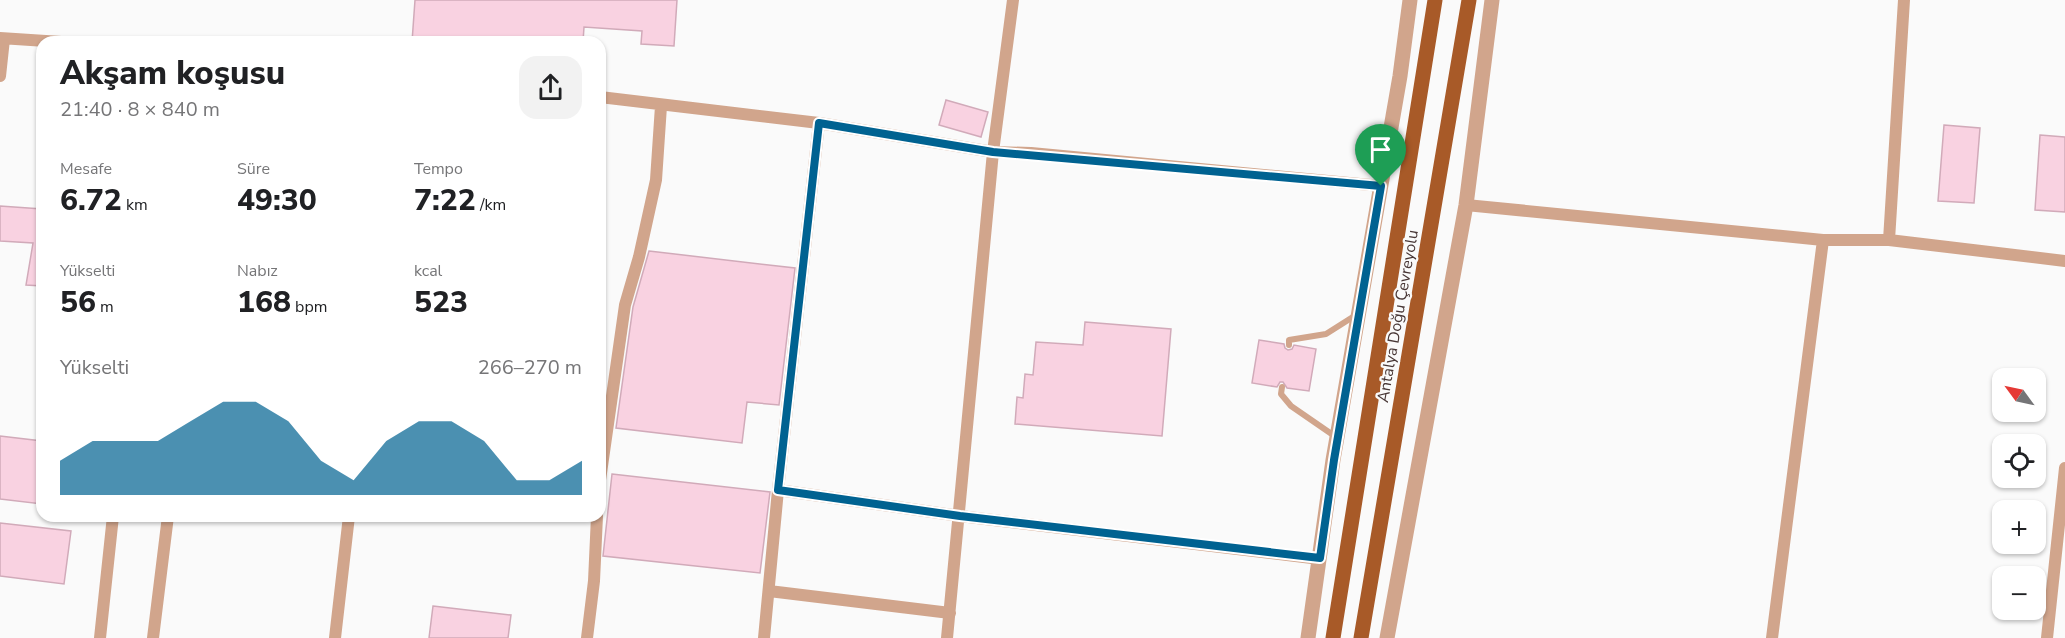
<!DOCTYPE html>
<html lang="tr">
<head>
<meta charset="utf-8">
<style>
	body { margin:0; font-family:"Nunito Sans",sans-serif; background:#f2f2f2; color:#202124; height:100vh; display:flex; flex-direction:column; font-size:22px; white-space:nowrap }
	* { box-sizing:border-box; margin:0 }
	p { font-size:20px; color:#757577 }
	.icon { flex:none; width:33px; height:33px; fill:none; stroke:currentColor; stroke-width:2; stroke-linecap:round; stroke-linejoin:round }
	.map { position:relative; flex:1; overflow:hidden }
	.details { position:absolute; left:36px; top:36px; width:570px; height:486px; display:flex; flex-direction:column; background:#fff; border-radius:18px; box-shadow:0 2px 4px #0004 }
	.details>* { flex:none }
	.needle { width:39px; rotate:303deg }
	.buttons { position:absolute; left:1992px; top:368px; display:grid; gap:12px }
	.buttons a { display:grid; place-items:center; width:54px; height:54px; border-radius:12px; background:#fff; box-shadow:0 2px 4px #0004; font-size:30px }
	.pin { position:absolute; display:grid; place-items:center; width:51px; height:51px; color:#fff; margin:-62px -26px; border-radius:50% 50% 50% 0; rotate:-45deg; box-shadow:0 0 6px #0007 }
	.pin .icon { rotate:45deg }
	.round { display:grid; place-items:center; flex:none; width:63px; height:63px; border-radius:18px; background:#f2f2f2 }
	.overview { display:flex; align-items:center; justify-content:space-between; height:102px; padding:0 24px }
	h1 { font-size:33px; font-weight:800; line-height:45px }
	.metrics { display:grid; grid-template-columns:repeat(3,1fr); gap:9px; height:102px; padding:6px 24px }
	.metrics div { display:grid; align-content:center }
	.metrics b { font-size:30px; font-weight:800 }
	.metrics small { font-size:16px; font-weight:400 }
	.metrics p { font-size:16px }
	.chart { height:168px; padding:12px 24px }
	.chart p { display:flex; justify-content:space-between }
	.chart svg { width:100%; height:108px; margin-top:6px; fill:#006291; opacity:.7 }
	.map>svg:first-child { display:block }
</style>
</head>
<body>
<div class="map">
<svg width="2065" height="638" viewBox="0 0 2065 638">
	<rect width="100%" height="100%" fill="#fafafa"/>
	<path fill="#f9d2e1" stroke="#d1aab9" stroke-width="1.5" d="M415,0H677L674,46L641,44L642,31L584,27L583,42H412Z
		M946,100L988,112L981,137L939,125Z
		M1944,125L1980,128L1974,203L1938,201Z
		M2040,135L2065,137V212L2035,210Z
		M0,206L42,209V286L26,285L33,243L0,241Z
		M649,251L795,268L779,405L747,402L742,443L616,428L633,307Z
		M1085,322L1171,329L1162,436L1015,424L1017,397L1023,398L1025,374L1033,375L1036,342L1083,345Z
		M1259,340L1284,344L1285,348L1288,350L1292,349L1294,345L1316,349L1309,391L1287,388L1283,382H1280L1277,387L1252,383Z
		M0,436L42,441V504L0,499Z
		M612,474L770,492L760,573L603,556Z
		M0,523L71,531L64,584L0,576Z
		M433,606L511,615L508,638H429Z"/>
	<g fill="none" stroke-linecap="round" stroke-linejoin="round">
		<path stroke="#d1a58c" stroke-width="6" d="M1289,345V340L1326,334L1356,315
			M1282,387L1281,394L1291,406L1336,437"/>
		<path stroke="#d1a58c" stroke-width="12" d="M0,38L61,42
			M0,76L4,39
			M600,97L819,123L993,152L1031,153L1381,186
			M1466,205L1823,240H1889L2065,261
			M1889,240L1904,0
			M600,480L625,305L639,257L656,180L661,106
			M778,490L960,516L1320,559
			M769,591L950,613
			M100,638L113,516
			M153,638L168,516
			M335,638L349,516
			M587,638L594,581L597,516
			M764,638L778,490L819,123
			M947,638L993,152L1013,0
			M1772,638L1823,240
			M2047,638L2065,468"/>
		<path stroke="#d1a58c" stroke-width="15" d="M1308,638L1333,460L1400,76L1410,0
			M1387,638L1466,205L1492,0"/>
		<path stroke="#a85a28" stroke-width="15" d="M1333,638L1435,0
			M1361,638L1469,0"/>
	</g>
	<g fill="none" stroke-linecap="round" stroke-linejoin="round">
		<defs>
			<path id="route" d="M819,123L993,152L1381,186L1334,460L1320,558L960,516L778,490Z"/>
		</defs>
		<use href="#route" stroke="#fff" stroke-width="12"/>
		<use href="#route" stroke="#006291" stroke-width="8"/>
	</g>
	<g text-anchor="middle" stroke-width="4.5" stroke-linejoin="round" paint-order="stroke">
		<g font-size="16" fill="#483736" stroke="#fafafa">
			<text transform="translate(1397 316) rotate(-80)" y="6">Antalya Doğu Çevreyolu</text>
		</g>
	</g>
</svg>
<div class="buttons">
<a><svg class="needle" viewBox="-14 -14 28 28"><path d="M0-13l5 13h-10z" fill="#e53935"/><path d="M0 13l5-13h-10z" fill="#757577"/></svg></a>
<a><svg class="icon" aria-label="locate" viewBox="0 0 24 24"><circle cx="12" cy="12" r="6"/><path d="M12 2v4M12 18v4M2 12h4M18 12h4"/></svg></a>
<a>+</a>
<a>−</a>
</div>
<div class="pin" style="left:1381px;top:186px;background:#1e9e55"><svg class="icon" aria-label="arrive" viewBox="0 0 24 24"><path d="M6 21V4h12l-3 4 3 4H6"/></svg></div>
<section class="details">
<div class="overview"><div><h1>Akşam koşusu</h1><p>21:40 · 8 × 840 m</p></div><a class="round"><svg class="icon" aria-label="share" viewBox="0 0 24 24"><path d="M12 15V3M7 8l5-5 5 5M5 13v7h14v-7"/></svg></a></div>
<div class="metrics">
<div><p>Mesafe</p><b>6.72<small> km</small></b></div>
<div><p>Süre</p><b>49:30</b></div>
<div><p>Tempo</p><b>7:22<small> /km</small></b></div>
</div>
<div class="metrics">
<div><p>Yükselti</p><b>56<small> m</small></b></div>
<div><p>Nabız</p><b>168<small> bpm</small></b></div>
<div><p>kcal</p><b>523</b></div>
</div>
<div class="chart"><p><span>Yükselti</span>266–270 m</p>
<svg viewBox="0 0 160 44" preserveAspectRatio="none"><path d="M0 44V30L10 22L20 22L30 22L40 14L50 6L60 6L70 14L80 30L90 38L100 22L110 14L120 14L130 22L140 38L150 38L160 30V44z"/></svg>
</div>
</section>
</div>
</body>
</html>
